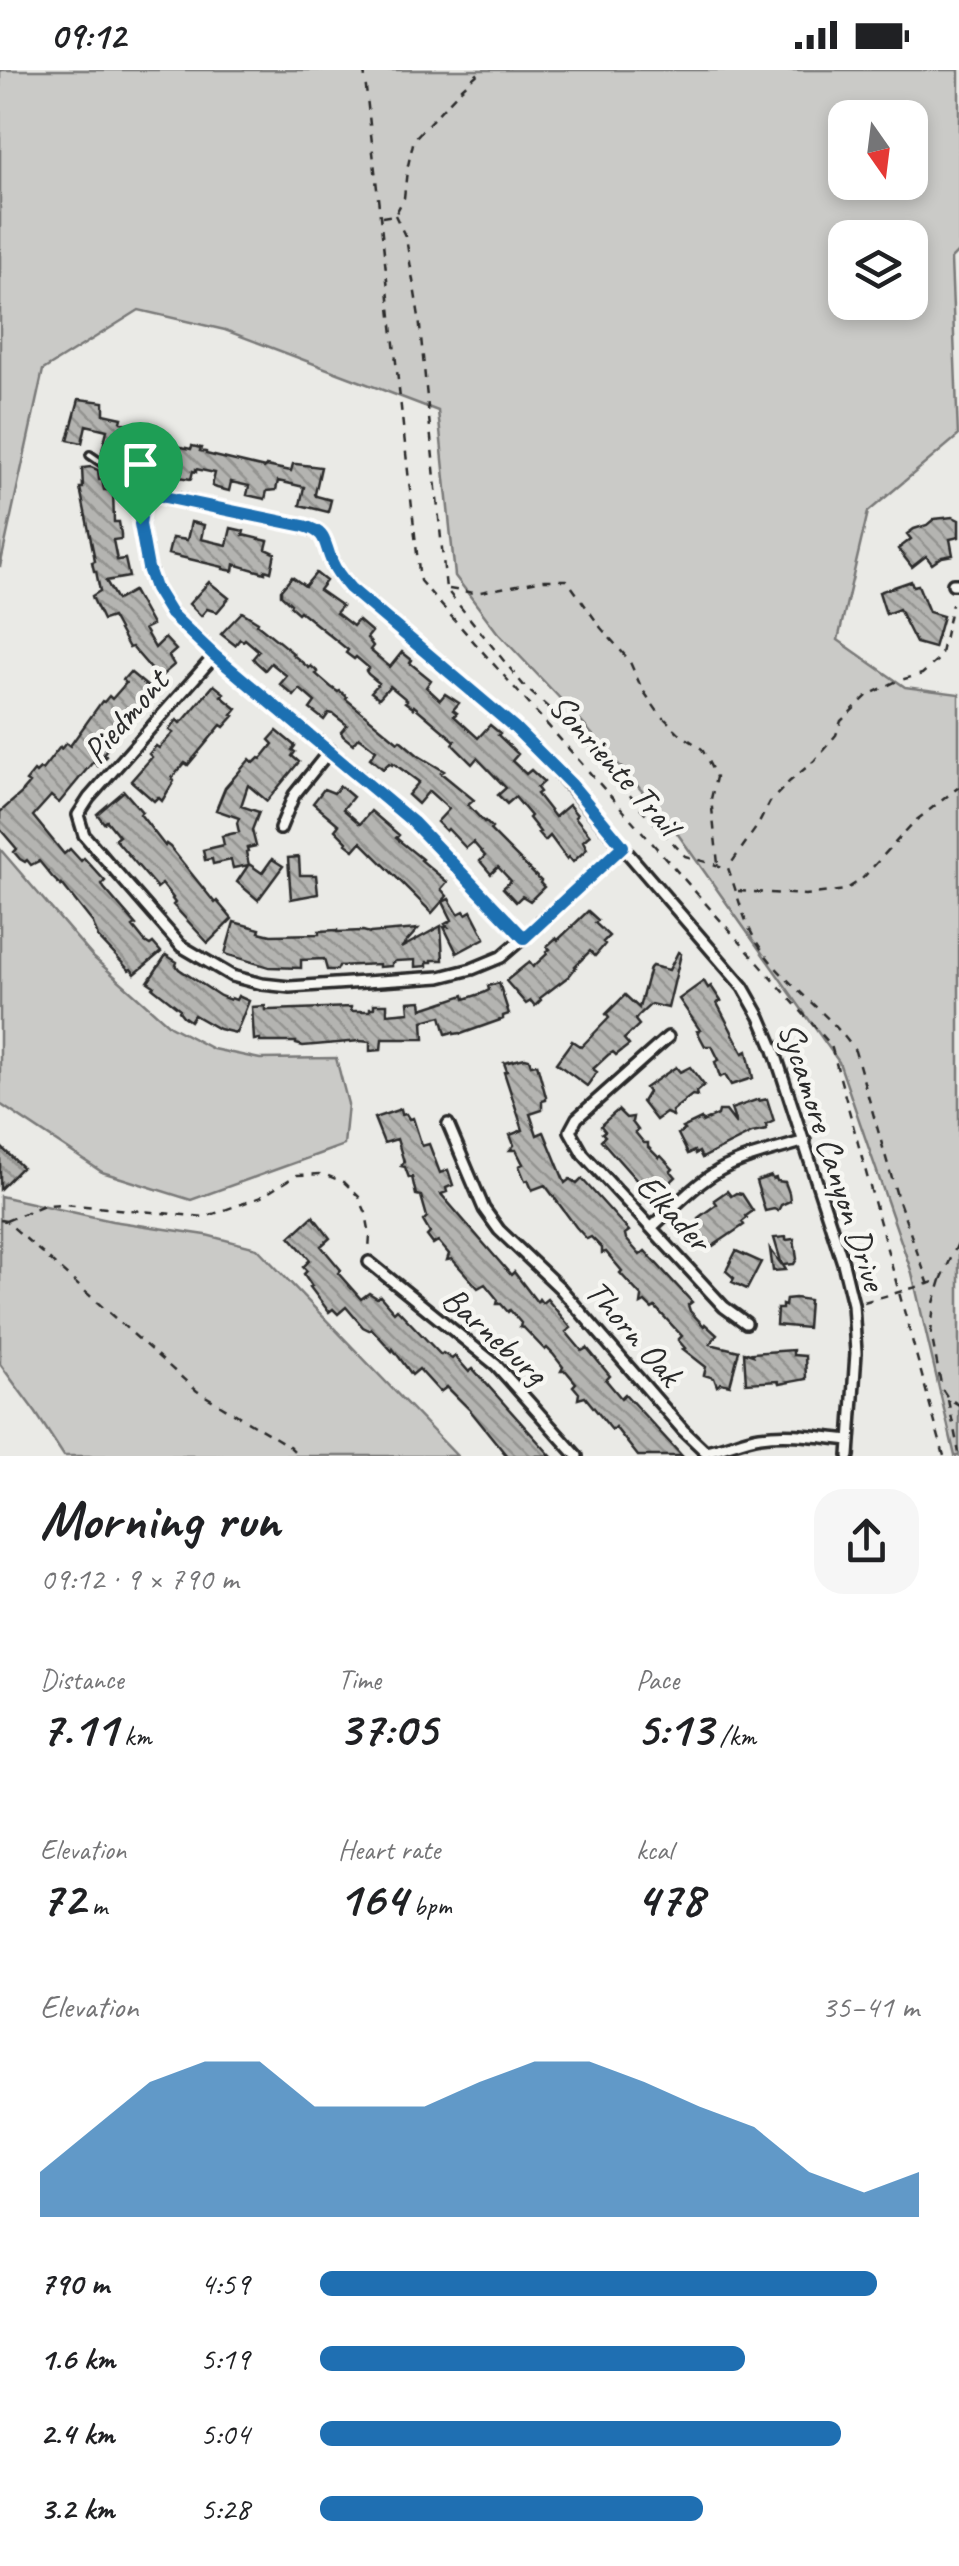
<!DOCTYPE html>
<html lang="en">
<head>
<meta charset="utf-8">
<style>
	body { margin:0; font-family:Caveat,sans-serif; background:#f6f6f6; color:#202124; height:100vh; display:flex; flex-direction:column; font-size:38px; white-space:nowrap }
	* { box-sizing:border-box; margin:0 }
	p { font-size:32px; color:#757577 }
	.icon { flex:none; width:55px; height:55px; fill:none; stroke:currentColor; stroke-width:2; stroke-linecap:round; stroke-linejoin:round }
	.map { position:relative; height:1386px; overflow:hidden }
	.side { display:flex; flex-direction:column; background:#fff; flex:1 }
	.side>* { flex:none }
	.needle { width:65px; rotate:166deg }
	.tools { position:absolute; left:828px; top:30px; display:grid; gap:20px }
	.tools a { display:grid; place-items:center; width:100px; height:100px; border-radius:20px; background:#fff; box-shadow:0 5px 15px #0003; font-size:50px }
	.pin { position:absolute; display:grid; place-items:center; width:85px; height:85px; color:#fff; margin:-102px -42px; border-radius:50% 50% 50% 0; rotate:-45deg; box-shadow:0 0 10px #0007 }
	.pin .icon { rotate:45deg }
	.round { display:grid; place-items:center; flex:none; width:105px; height:105px; border-radius:30px; background:#f6f6f6 }
	.summary { display:flex; align-items:center; justify-content:space-between; height:170px; padding:0 40px }
	h1 { font-size:55px; font-weight:800; line-height:75px }
	.stats { display:grid; grid-template-columns:repeat(3,1fr); gap:15px; height:170px; padding:10px 40px }
	.stats div { display:grid; align-content:center }
	.stats b { font-size:50px; font-weight:800 }
	.stats small { font-size:28px; font-weight:400 }
	.stats p { font-size:28px }
	.chart { height:280px; padding:20px 40px }
	.chart p { display:flex; justify-content:space-between }
	.chart svg { width:100%; height:180px; margin-top:10px; fill:#1f6fb2; opacity:.7 }
	ul { padding:0 40px; list-style:none; font-size:32px }
	li { display:grid; grid-template-columns:160px 120px 1fr; align-items:center; height:75px }
	li i { height:25px; border-radius:12px; background:#1f6fb2 }
	.status { display:flex; justify-content:space-between; align-items:center; height:70px; padding:0 50px; background:#fff; direction:ltr }
	.status svg { height:28px; fill:currentColor }
	.map>svg:first-child { display:block }
</style>
</head>
<body>
<div class="status"><b>09:12</b><svg viewBox="0 0 49 12"><path d="M0 12V9h3v3zM5 12V6h3v6zM10 12V3h3v9zM15 12V0h3v12zM26 1h20v11H26zM47 4h2v5h-2z"/></svg></div>
<div class="map">
<svg width="959" height="1386" viewBox="0 0 959 1386">
	<defs>
		<pattern id="building-back-hatch" width="6" height="6" patternUnits="userSpaceOnUse" patternTransform="scale(2.5)"><rect width="6" height="6" fill="#b4b4b1"/><path d="M-1 5l2 2M0 0l6 6M5-1l2 2" fill="none" stroke="#939390"/></pattern>
	</defs>
	<rect width="100%" height="100%" fill="#eaeae6"/>
	<filter id="ink" filterUnits="userSpaceOnUse"><feTurbulence type="fractalNoise" baseFrequency=".01" numOctaves="2"/><feDisplacementMap in="SourceGraphic" scale="20" xChannelSelector="R" yChannelSelector="G"/><feConvolveMatrix kernelMatrix="1 2 1 2 8 2 1 2 1" color-interpolation-filters="sRGB"/></filter>
	<g filter="url(#ink)">
		<path fill="#cacac7" stroke="#7a7a79" stroke-width="2.5" fill-rule="evenodd" d="M0,0H959V181L951,189L958,366L868,442L838,570L905,617L959,624V1386H955L912,1203L839,992L670,753L570,639L497,562L455,506L438,341L225,260L139,240L43,300L0,497ZM845,48H910V112H845ZM845,168H910V232H845Z
			M0,779L93,887L170,956L213,979L260,989L336,988L348,1034L344,1075L191,1130L102,1102L0,1034Z
			M0,1126L112,1151L206,1165L257,1178L457,1386H64L36,1343L0,1294Z"/>
		<path fill="url(#building-back-hatch)" stroke="#2b2b2b" stroke-width="2.5" d="M79,329L104,332V344L122,348L121,352L130,354L129,356L168,363L167,368L173,370L172,375L191,379L192,376L201,378L200,381L206,382V384L265,398L266,396L291,401L293,394H296L321,397L315,424L316,426L331,430L328,442L300,435L304,417L278,411L276,420L267,421L265,429L247,425L249,416L231,412L229,421L217,418L212,416L215,403L196,399V402L193,401L191,409L173,406L176,392L153,387L152,391L139,389L141,380L123,376L121,385L102,381L107,360L86,355L82,373L68,370Z
			M91,397L98,400L99,410H102L104,420H113L114,452H119L121,464V469L113,470L117,490L125,489L129,507L106,511L117,530L133,521L152,555L144,559L155,578L165,568L176,580L169,586L174,595L159,608L132,577L129,578L112,547L103,550L93,529L92,526L100,521L96,501H94L92,492L95,491L94,485L80,418H83L82,398Z
			M953,447L959,450V467L950,469L953,485L942,487L932,494L926,486L912,497L898,479L911,469L907,464L914,459L927,455L934,449Z
			M191,452L204,455L201,469L227,475L231,458L244,461L243,465L268,471L266,479L275,483L271,502L265,500V503L234,494L233,501L223,499V497L168,484L172,468L187,470Z
			M316,503L326,511L319,520L342,536L336,543L353,556L358,550L372,562L367,568L373,576L370,580L390,597L402,582L412,590L410,593L431,610L426,617L440,630L445,624L459,633L453,640L457,643L454,646L478,668L490,655L500,663L498,665L518,684L512,691L526,704L531,700L544,712L537,718L540,722L537,724L555,747L569,735L577,745L575,747L590,765L583,771L587,779L573,792L569,787L567,789L550,766L545,771L538,763L540,762L529,748L531,746L515,727L507,734L498,725L506,718L477,688L472,694L454,676L453,674L455,671L414,636L413,638L405,632L407,630L390,616L379,628L371,622L379,613L368,604L366,601L369,598L356,587L354,589L346,583L348,580L300,541L298,543L290,536L291,534L281,525V520L292,507L305,516Z
			M911,511L913,516L918,515L929,542L943,546L934,578L916,573L899,539L886,544L879,522Z
			M209,512L229,528L217,542L207,539L201,546L189,534Z
			M242,542L258,552L257,554L293,583L292,584L309,598L311,596L318,602L316,604L331,617L338,622L340,621L347,627L346,629L398,672L400,670L419,686L444,701L441,703L474,730L468,735L484,752L485,751L492,758L490,760L541,811L540,813L544,817L530,831L522,826L516,832L503,818L511,811L498,797L491,804L480,791L485,786L473,772L466,778L448,759L446,761L437,752L449,739L429,721L418,734L408,725L419,712L393,693L392,695L389,693L383,699L370,688L376,680L359,667L353,674L343,666L341,662L347,655L333,644L329,643L324,650L310,639L315,632L300,619L294,626L280,614L287,606L271,593L265,600L256,592L253,588L259,581L245,569L243,571L240,569L235,575L221,564Z
			M130,602L154,622L144,635L147,638L124,658L103,684L106,686L98,696L93,692L59,733L51,726L33,746L64,784L70,779L81,791L84,788L105,811L102,814L104,818L136,855L133,857L145,872L150,875L153,873L161,882L135,904L131,899L129,900L98,867L93,853L62,814L61,816L53,808L39,791L31,795L27,790L25,792L20,789L14,782L17,779L0,759V742L24,721L23,720L29,713L26,711L34,701L36,703L40,699L42,700L60,677L61,679L66,673L70,676L102,631L104,632L109,626L112,629L126,613L123,610Z
			M214,615L224,623L221,626L237,639L232,645L234,646L224,657L221,655L188,695L185,693L172,708L174,711L162,731L158,727L154,731L131,711L152,687L149,684L156,676L159,678L173,663L169,660L177,650L180,653L184,650Z
			M277,661L295,676L292,680L295,682L292,686L299,692L267,731L248,715L241,736L259,742L252,760L256,776L247,778L248,781L246,782L249,795L233,798L231,790L213,794L212,789L205,790L203,780L224,775L222,766L239,762L237,753L239,748L216,740L225,718L250,689L254,693L259,688L261,689L273,674L269,670Z
			M340,716L353,727L343,739L360,754L371,741L399,765L396,768L422,789L421,790L447,812L441,819L447,826L432,843L361,772L354,780L346,774L347,772L335,760L339,755L313,733L324,719L334,723Z
			M124,721L142,742L140,744L165,776L166,774L170,777L215,833L217,831L232,849L208,873L173,835L175,833L172,829L173,828L162,814L157,818L115,769L119,766L107,751L104,753L97,744Z
			M299,787L300,805H316L318,824L291,829L288,788Z
			M272,789L283,796L258,830L237,812L249,794L262,803Z
			M449,829L458,844L464,841L466,844L471,841L485,868L457,883L444,857H448L445,854L452,850L443,832Z
			M588,841L598,850L595,853L609,866L603,872L605,874L601,879L595,886L590,881L575,896L576,897L569,906L540,928L541,930L535,936L531,931L526,934L506,911L529,892L533,897L547,884L546,882L550,879L547,876L556,868L558,870Z
			M234,852L260,859L259,862L271,865L319,864V861L337,860V862L363,861L370,863L418,859L401,878L441,856L443,890H432V892H427V896L415,897V890L396,891L392,893V896L379,897V894L358,895L339,896L337,900H327L324,889L301,890V898L269,897L225,884Z
			M678,882L681,884L668,938L651,934L638,946L635,950L639,955L624,969L629,975L616,985L613,982L608,985L593,999L597,1002L587,1016L556,993L572,971L581,977L609,948L606,944L625,925L639,938L650,898L652,896L669,900Z
			M166,885L177,892L176,895L179,899L220,926L230,930L231,928L236,930L238,926L249,931L236,963L219,959L194,945L190,951L183,946L179,941L180,939L153,918L154,916L148,912Z
			M704,911L708,918L711,916L721,931L717,933L743,983L747,981L753,1008L731,1015L725,1005L720,1007L715,992L719,990L712,976H705L697,961L700,960L679,929Z
			M499,913L509,944L503,946V949L461,964L460,963L454,964L453,962L446,964L441,946L423,951L424,969H382L381,980L370,981V972L360,971L303,976L296,974V972H260V969L254,970L252,937L265,936V940H270L351,937V941H370V938H374V934H387V944L409,942L408,932L421,931L422,939L464,925L465,929L483,923L489,920L488,916Z
			M525,988L529,989L531,995L537,994L546,1027V1030L542,1031V1040L530,1044L537,1065L544,1062L565,1113L570,1109L577,1114L582,1109L618,1149L629,1161L625,1164L626,1169L640,1185L645,1181L692,1232L688,1235L690,1241L704,1256L705,1254L717,1265L710,1274L739,1281L730,1315L721,1313L717,1316L714,1308L704,1305L706,1297L683,1279L685,1278L678,1270L682,1266L655,1237L652,1239L645,1232L641,1234L642,1227L620,1203L622,1201L606,1182L602,1183V1178L591,1167L587,1169L576,1157L545,1115L532,1120L528,1110L525,1111L519,1096L523,1094L516,1080H510L514,1075L510,1065L523,1060L504,1002L507,1001L504,993Z
			M676,997L680,1002L690,997L704,1015L696,1022L697,1026L692,1025L672,1041L673,1046L666,1043L656,1050L642,1032L648,1022L645,1018Z
			M759,1029V1031L767,1029L774,1051L766,1055L767,1060L752,1063L702,1088L699,1082L695,1084L694,1081L688,1084L678,1064L684,1060L682,1058L701,1049L702,1052L718,1045L719,1041H726L736,1054L731,1039Z
			M401,1039L402,1045L406,1044L409,1049L413,1048L422,1076L429,1074L440,1103L448,1100L453,1115L446,1118L447,1122L441,1124L511,1205L514,1202L537,1232L539,1229L542,1233L547,1229L571,1258L566,1262L582,1281L587,1278L610,1306L606,1310L621,1328L625,1324L682,1386H638L615,1357L612,1360L585,1327L578,1329L579,1323L573,1316L576,1313L566,1301H561L563,1297L553,1284L547,1278L545,1280L524,1258L520,1257L521,1253L510,1240L508,1242L501,1234H497L498,1230L485,1214L478,1218L452,1189L447,1190L449,1184L438,1171L433,1174L427,1166L430,1163L423,1151L427,1147L421,1126L416,1125L412,1107L409,1108L405,1097L401,1096L404,1092L397,1069L384,1073L374,1048Z
			M618,1040L626,1048L633,1047L632,1052L638,1060L635,1062L644,1073H648V1077L659,1088L661,1086L673,1099L671,1101L676,1107L661,1121L656,1122L652,1118L647,1122L601,1070L605,1066L602,1063L605,1061L601,1056L602,1054Z
			M0,1076L22,1097L0,1119Z
			M771,1106L772,1109L776,1108L777,1111L785,1112L789,1123L790,1131L781,1135L778,1141L774,1139L765,1141L756,1111Z
			M727,1121L731,1126L736,1123L742,1124L753,1141L746,1146L747,1148L742,1152L744,1155L707,1180L693,1161L701,1154L698,1148L717,1134L714,1130Z
			M313,1146L330,1168L321,1176L341,1200L338,1203L361,1229L369,1223L377,1228L380,1226L394,1242L397,1239L441,1285L443,1283L452,1289L455,1286L469,1302L473,1299L551,1386H507L469,1339L447,1317L440,1322L419,1299L412,1305L393,1279L392,1281L371,1258L369,1260L363,1257L346,1237L338,1244L333,1239L329,1242L310,1217L312,1216L304,1204L307,1201L303,1197L310,1190L290,1167Z
			M786,1167V1170L794,1169L797,1189L794,1194L783,1195L786,1200L773,1201L770,1179L782,1195L774,1168Z
			M736,1181L761,1192L747,1219L732,1212L734,1208L726,1201Z
			M795,1228L809,1230L807,1258L776,1255L777,1239H782V1235L785,1236L786,1229Z
			M793,1280V1285L805,1286L806,1309L779,1314L778,1311L746,1313L744,1282L753,1285L752,1283Z"/>
		<g fill="none" stroke-linecap="round" stroke-linejoin="round">
			<defs>
				<path id="service" d="M90,385L150,426"/>
				<path id="minor" d="M953,514H959
					M215,585L89,728L78,745L84,765L181,876L232,906L262,914L290,917L440,907L472,899L501,887L523,868L623,776
					M280,759L294,725L330,680
					M523,868L413,752L215,585L171,544L155,518L146,490L140,446L146,430L155,425L165,426L303,456C328,463 323,471 332,492C336,502 343,510 351,519L514,657L545,687L743,917L760,947L774,980L843,1193L853,1234L856,1283L849,1386
					M668,967L577,1048L570,1061L583,1084L724,1237L746,1253
					M448,1054L484,1139L499,1160L560,1218L683,1360L705,1381C724,1378 741,1369 760,1366C790,1362 820,1367 850,1370
					M652,1157C674,1137 695,1114 720,1100C746,1086 777,1080 805,1071
					M369,1192L496,1295L577,1386"/>
			</defs>
			<use href="#service" stroke="#2b2b2b" stroke-width="12"/>
			<use href="#minor" stroke="#2b2b2b" stroke-width="16"/>
			<path stroke="#2b2b2b" stroke-width="2.5" stroke-dasharray="8 8" stroke-linecap="butt" d="M364,0L420,511L831,975L944,1386
				M395,145L406,168L419,247L446,519L525,617L585,670L637,734L685,786L727,798
				M382,147L395,145L404,128L407,100L414,69L462,18L482,0
				M449,519L475,523L544,510H567L601,558L629,590L642,619L658,642L679,663L702,679L716,707L711,729L718,794
				M738,821L805,825L845,820L861,810L914,752L959,717
				M0,1150L6,1151L197,1321L289,1376L299,1386
				M6,1151L44,1135L64,1134L205,1147L261,1127L297,1105L323,1104L344,1112L359,1127L366,1143L370,1165L369,1180
				M941,1210L934,1233L931,1263L942,1319L948,1328L959,1335
				M929,1215L897,1126L855,981C828,940 782,914 756,871C743,850 737,822 728,798L758,755L770,732L789,712L814,691L836,665L841,651L868,625L897,611L922,604L940,588L952,534
				M864,1232L941,1210L959,1171
				M948,1330L959,1383"/>
			<use href="#service" stroke="#f6f6f2" stroke-width="5"/>
			<use href="#minor" stroke="#f6f6f2" stroke-width="9"/>
		</g>
	</g>
	<g fill="none" stroke-linecap="round" stroke-linejoin="round" filter="url(#ink)">
		<defs>
			<path id="route" d="M155,425L304,456C328,463 323,471 332,492C336,502 343,510 350,518L514,657L572,715L623,776L524,868L413,752L214,585L171,544L155,518L148,498L140,454L143,435L146,430Z"/>
		</defs>
		<use href="#route" stroke="#fff" stroke-width="20"/>
		<use href="#route" stroke="#1f6fb2" stroke-width="12"/>
	</g>
	<g text-anchor="middle" stroke-width="9" stroke-linejoin="round" paint-order="stroke">
		<g font-size="35" fill="#2b2b2b" stroke="#f6f6f2">
			<text transform="translate(125 646) rotate(-49)" y="12">Piedmont</text>
			<text transform="translate(615 694) rotate(48)" y="12">Sonriente Trail</text>
			<text transform="translate(833 1086) rotate(72)" y="12">Sycamore Canyon Drive</text>
			<text transform="translate(674 1142) rotate(47)" y="12">Elkader</text>
			<text transform="translate(634 1262) rotate(49)" y="12">Thorn Oak</text>
			<text transform="translate(495 1265) rotate(42)" y="12">Barneburg</text>
		</g>
	</g>
</svg>
<div class="tools">
<a><svg class="needle" viewBox="-14 -14 28 28"><path d="M0-13l5 13h-10z" fill="#e53935"/><path d="M0 13l5-13h-10z" fill="#757577"/></svg></a>
<a><svg class="icon" aria-label="layers" viewBox="0 0 24 24"><path d="M12 4l9 5-9 5-9-5zM3 14l9 5 9-5"/></svg></a>
</div>
<div class="pin" style="left:140px;top:454px;background:#1e9e55"><svg class="icon" aria-label="arrive" viewBox="0 0 24 24"><path d="M6 21V4h12l-3 4 3 4H6"/></svg></div>
</div>
<section class="side">
<div class="summary"><div><h1>Morning run</h1><p>09:12 · 9 × 790 m</p></div><a class="round"><svg class="icon" aria-label="share" viewBox="0 0 24 24"><path d="M12 15V3M7 8l5-5 5 5M5 13v7h14v-7"/></svg></a></div>
<div class="stats">
<div><p>Distance</p><b>7.11<small> km</small></b></div>
<div><p>Time</p><b>37:05</b></div>
<div><p>Pace</p><b>5:13<small> /km</small></b></div>
</div>
<div class="stats">
<div><p>Elevation</p><b>72<small> m</small></b></div>
<div><p>Heart rate</p><b>164<small> bpm</small></b></div>
<div><p>kcal</p><b>478</b></div>
</div>
<div class="chart"><p><span>Elevation</span>35–41 m</p>
<svg viewBox="0 0 160 44" preserveAspectRatio="none"><path d="M0 44V33L10 22L20 11L30 6L40 6L50 17L60 17L70 17L80 11L90 6L100 6L110 11L120 17L130 22L140 33L150 38L160 33V44z"/></svg>
</div>
<ul>
<li><b>790 m</b>4:59<i style="width:93%"></i></li>
<li><b>1.6 km</b>5:19<i style="width:71%"></i></li>
<li><b>2.4 km</b>5:04<i style="width:87%"></i></li>
<li><b>3.2 km</b>5:28<i style="width:64%"></i></li>
</ul>
</section>
</body>
</html>
